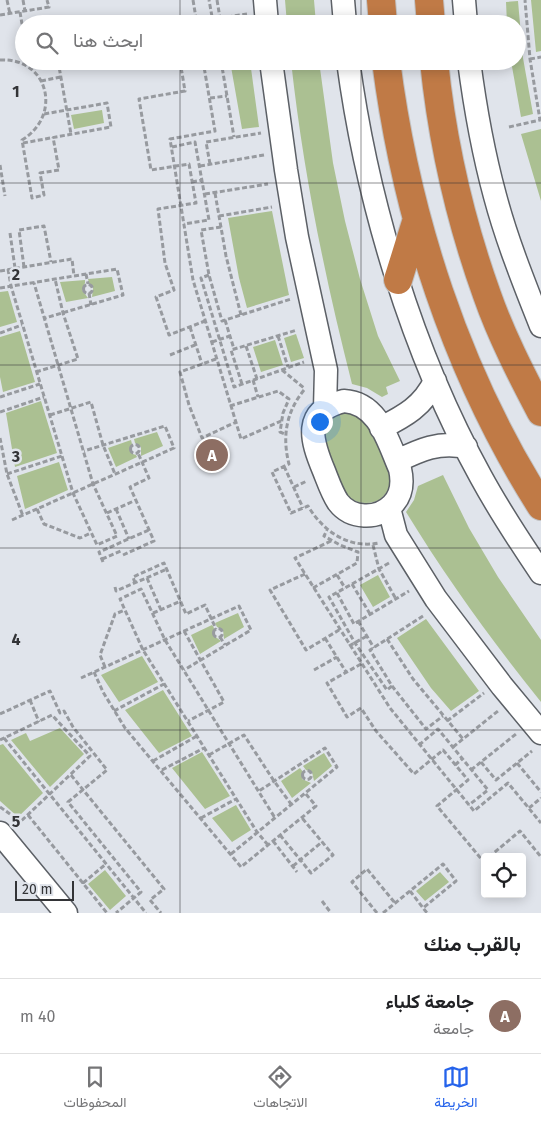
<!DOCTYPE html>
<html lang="ar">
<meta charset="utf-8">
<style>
body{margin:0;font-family:"Fira Sans",Vazirmatn,sans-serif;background:#f2f2f2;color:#202124;direction:rtl}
.controls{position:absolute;right:15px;bottom:15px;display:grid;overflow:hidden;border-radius:5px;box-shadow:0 2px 12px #0003}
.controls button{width:45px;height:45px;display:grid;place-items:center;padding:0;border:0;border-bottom:1px solid #e0e0e0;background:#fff;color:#202124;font:25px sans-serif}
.scale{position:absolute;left:15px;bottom:12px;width:59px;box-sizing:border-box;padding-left:5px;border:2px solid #333437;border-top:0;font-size:14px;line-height:18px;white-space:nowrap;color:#333437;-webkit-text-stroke:4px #e0e4eb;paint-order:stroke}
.you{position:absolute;left:319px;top:421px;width:18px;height:18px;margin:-12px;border:4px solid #fff;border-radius:50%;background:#1a73e8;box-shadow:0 0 0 8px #1a73e833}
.badge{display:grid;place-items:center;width:32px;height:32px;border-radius:50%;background:#2563eb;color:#fff;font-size:16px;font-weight:700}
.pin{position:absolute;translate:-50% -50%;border:2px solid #fff;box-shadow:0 1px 5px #0006}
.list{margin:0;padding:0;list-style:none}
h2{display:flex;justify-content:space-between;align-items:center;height:65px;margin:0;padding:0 20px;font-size:21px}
h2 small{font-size:16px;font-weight:400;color:#757577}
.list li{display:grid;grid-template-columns:32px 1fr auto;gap:15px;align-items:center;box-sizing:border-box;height:75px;padding:0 20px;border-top:1px solid #e0e0e0}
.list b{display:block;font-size:19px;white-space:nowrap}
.list p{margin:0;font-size:16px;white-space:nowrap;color:#757577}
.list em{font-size:16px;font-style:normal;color:#757577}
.icon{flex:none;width:28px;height:28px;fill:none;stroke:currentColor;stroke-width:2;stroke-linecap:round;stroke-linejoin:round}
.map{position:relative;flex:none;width:541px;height:913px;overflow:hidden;direction:ltr}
.search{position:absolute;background:#fff;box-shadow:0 2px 12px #0003;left:15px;right:15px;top:15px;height:55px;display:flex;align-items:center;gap:12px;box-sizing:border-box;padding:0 18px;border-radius:28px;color:#757577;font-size:19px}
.sheet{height:140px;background:#fff}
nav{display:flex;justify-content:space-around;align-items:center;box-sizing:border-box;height:70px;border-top:1px solid #e0e0e0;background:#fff;font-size:14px;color:#757577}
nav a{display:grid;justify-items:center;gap:2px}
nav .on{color:#2563eb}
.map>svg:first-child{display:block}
</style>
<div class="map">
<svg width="541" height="913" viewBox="0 0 541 913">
<rect width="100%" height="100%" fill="#e0e4eb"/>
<path fill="#abc092" d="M285 0H314L316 24H287Z
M531 0H541V51L536 52Z
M518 1 523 58 533 114 521 117 511 61H517V24H507L506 2Z
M230 61H250L259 127 242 129Z
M291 61H319L333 163 345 221 360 279 378 336 400 381 386 387 388 394 382 397 367 388 352 384C325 278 303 171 291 61Z
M102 110 104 123 74 129 71 115Z
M541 129V201L521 134Z
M272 211 289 295 247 308 239 278 228 218Z
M112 277 115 291 92 297 93 288 89 283 88 279Z
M85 280V283L82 290 88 298 66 302 60 282Z
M8 291 17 322 0 327V292Z
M20 331 35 382 3 392 0 377V337Z
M296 334 304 358 291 362 284 338Z
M275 340 283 365 261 372 253 347Z
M41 401 57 453 15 467 6 413Z
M345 412C350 413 356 414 360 416 370 421 392 470 391 481 390 488 385 496 379 500 371 504 361 504 353 500 344 494 340 480 336 470 325 448 311 421 345 412Z
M157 432 163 446 141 456V447L135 443 134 439Z
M131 440 132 444 130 451 133 454 136 455 137 457 116 467 108 448Z
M59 462 68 490 25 509 17 476Z
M443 475 469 528 498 577 541 640V702C492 641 447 579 406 512L414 500 418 486Z
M378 575 390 597 373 607 360 585Z
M238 613 244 627 224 639 223 630 217 627 215 623Z
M426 619 479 691 451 711 431 688 397 638Z
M212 625 214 628 213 635 221 641 200 654 191 635Z
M142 656 158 682 119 702 101 675Z
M163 690 192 736 159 753 125 710Z
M60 728 84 754 50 787 11 740 26 733 30 741Z
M3 744 43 793 18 817 0 801V745Z
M202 752 230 796 205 809 172 768Z
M324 753 332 766 314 781 312 772 306 770 303 766Z
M300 768 303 772 302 779 311 783 292 798 281 781Z
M236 805 251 830 232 842 212 818Z
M105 870 126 896 110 910 88 884Z
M440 872 449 882 425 901 416 891Z"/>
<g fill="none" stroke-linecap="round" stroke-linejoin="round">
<defs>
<path id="minor" d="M265 0 267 24
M343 0 345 24
M464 0 466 24
M271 61 286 170 297 237 326 370 325 409
M348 61C367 202 412 352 481 477 499 510 520 542 541 573
M469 61C475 107 483 152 495 196 507 241 524 283 541 326
M344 401C379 403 388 442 400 469 403 482 402 495 392 505 377 520 351 519 338 502 332 493 328 481 324 471 311 440 302 411 344 401Z
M381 428C405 416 423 406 435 381
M397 461C420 450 439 441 466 447
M389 508 396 535 436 599 502 686 541 733
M0 833 66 913"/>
<path id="highway" d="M381 0 383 24
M429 0 431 24
M386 61C406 217 456 372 541 506
M434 61C442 140 460 220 487 295 501 335 521 374 541 412
M398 280 417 219"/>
</defs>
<use href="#minor" stroke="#5c6066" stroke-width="25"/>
<use href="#highway" stroke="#c2c2c3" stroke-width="30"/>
<path stroke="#979a9f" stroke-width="3" stroke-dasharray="5 2.5" stroke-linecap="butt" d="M7 0 10 14
M23 0 25 11
M193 0 197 24
M217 0 221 24
M20 12 24 36
M0 15 49 7 47 0
M220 18 247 14
M204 24 213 22 209 0
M530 59 541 57
M0 60C48 57 63 115 22 140L32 198 44 195 40 173 59 170 53 137
M58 61 71 134
M180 61 185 91 139 99 151 170 189 164 196 203 158 209 165 263 174 290 156 297 169 335 205 321
M203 61 215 131 170 139 193 280 241 439 281 421
M221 61 234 137
M41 81 61 77
M210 98 227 96
M509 127 540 120 530 59 525 0
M23 143 111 127 107 103 44 114
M172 147 195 142 209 220 184 224
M210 164 206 142 261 133
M0 165 5 196
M200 166 264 155
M192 182 202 180
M215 193 226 256 241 315
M205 194 268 184
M219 216 272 207
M221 227 201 230 209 275 222 321 291 299
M10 233 15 268
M24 267 19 230 44 226 51 262
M8 269 11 286 73 493 97 545 117 536 93 484 34 283
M0 271 72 259 74 276
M86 274 88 284
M209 275 201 278 234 387 304 362
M83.5 289a4.5 4.5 0 1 1 9 0a4.5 4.5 0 1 1-9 0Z
M0 288 117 269 123 295 45 318
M89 293 91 305
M225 320 234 349
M190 327 202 364
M0 333 22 325
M278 336 288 367
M212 342 230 336
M246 346 257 379
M170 355 195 345
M216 359 180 372 189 405 202 438 236 422
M282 370 304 388
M36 372 78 359 63 313 55 279
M253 380 258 397
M242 384 231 350 297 330
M304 390C286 412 282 437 289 464L272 472 291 513 308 506C323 531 348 549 379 543
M0 397 40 384
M230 406 278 391 289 399 283 413 280 432 285 434
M0 412 44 397
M50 415 91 402 103 445 115 474
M0 438 7 474 23 516
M130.5 449a4.5 4.5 0 1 1 9 0a4.5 4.5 0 1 1-9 0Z
M284 466 303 508
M7 474 62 456
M294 487 307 481
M37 509 44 524 80 538 91 533
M116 509 129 539
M107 513 136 500
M12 520 174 448 165 426 84 451
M331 541 295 558 390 708 474 811 508 783 541 823
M373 545 379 569 396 599
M123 555 154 541 130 487 149 478 138 453
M102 559 121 551
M103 562 99 552 149 530
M389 563 329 597 355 643 387 690 392 686
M305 574 270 590 306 650 339 630
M337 575 345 588
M147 578 161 610
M135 583 133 577 164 563 186 614 205 605 216 629
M352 584 370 614
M115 587 116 591 167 569
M313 588 357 563 358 552 340 545 324 536 327 530
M337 593 354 624 409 591
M153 613 181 601
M423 616 370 650 392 686 426 729 443 716
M358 621 374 648
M213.5 633a4.5 4.5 0 1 1 9 0a4.5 4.5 0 1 1-9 0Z
M184 631 224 702 188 721
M220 637 225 645
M325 638 346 672
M387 639 413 679 463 739
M349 646 367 636
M361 664 327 683 347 717 361 708 376 731 414 774 443 750 468 780 437 806 483 861 485 860
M105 667 100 655 115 614 125 610
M314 670 337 657
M94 672 103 692 125 728 241 867 316 806 305 793
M81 678 239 606 251 630 184 670
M30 700 39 722
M114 711 164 684
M0 714 50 691 60 713 64 711 73 727 107 770 68 802 141 892 116 913
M447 721 484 693
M4 738 146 913
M0 740 52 715 90 756 19 823 18 821
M419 745 438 729 488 790 469 805
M453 747 498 711
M209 755 244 735 274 781 291 804
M153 761 197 736
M481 762 496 780 532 751
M517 763 541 792
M455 765 462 759
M162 770 204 748
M471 770 516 734
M302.5 775a4.5 4.5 0 1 1 9 0a4.5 4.5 0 1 1-9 0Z
M71 775 164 889 150 900 161 913
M0 807 10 814
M529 808 541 798
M28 815 107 913
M201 818 236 799
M280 835 311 873 333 855 302 818
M273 841 297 872
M268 845 257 832 143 650 120 599 141 589 165 640 275 818
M231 854 337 767 325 748 259 791
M489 857 520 831 541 857
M293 866 322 842
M83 883 106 864
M410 891 427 913
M322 901 331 913
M377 913 352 882 367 869 395 903
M383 913 443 864 456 881 423 908"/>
<use href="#minor" stroke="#fff" stroke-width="22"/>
<use href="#highway" stroke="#c07a46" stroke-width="28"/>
</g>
<path fill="none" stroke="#333437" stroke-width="1" stroke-opacity="0.55" d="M180 0V24M361 0V24M180 61V913M361 61V913M0 183H541M0 365H541M0 548H541M0 730H541"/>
<g font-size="16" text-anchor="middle" font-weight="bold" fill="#333437" stroke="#e0e4eb" stroke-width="5" stroke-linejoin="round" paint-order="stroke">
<text x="16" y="97">1</text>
<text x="16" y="280">2</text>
<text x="16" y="462">3</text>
<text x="16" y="645">4</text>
<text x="16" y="827">5</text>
</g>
</svg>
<div class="controls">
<button><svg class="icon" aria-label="locate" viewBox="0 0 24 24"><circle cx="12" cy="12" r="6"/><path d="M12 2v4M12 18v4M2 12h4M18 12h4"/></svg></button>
</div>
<div class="scale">20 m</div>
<div class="you"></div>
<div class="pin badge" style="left:212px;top:455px;background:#8d6e63">A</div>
<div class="search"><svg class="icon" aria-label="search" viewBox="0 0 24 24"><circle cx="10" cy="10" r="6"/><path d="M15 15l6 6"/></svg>ابحث هنا</div>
</div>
<section class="sheet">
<h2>بالقرب منك<small></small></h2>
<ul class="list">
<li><span class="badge" style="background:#8d6e63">A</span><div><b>جامعة كلباء</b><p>جامعة</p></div><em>40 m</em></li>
</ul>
</section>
<nav>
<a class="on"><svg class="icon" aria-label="map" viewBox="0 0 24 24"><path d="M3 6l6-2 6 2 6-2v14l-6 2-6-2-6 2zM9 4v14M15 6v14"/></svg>الخريطة</a>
<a><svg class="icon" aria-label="directions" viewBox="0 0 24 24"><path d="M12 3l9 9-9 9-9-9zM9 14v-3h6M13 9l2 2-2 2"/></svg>الاتجاهات</a>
<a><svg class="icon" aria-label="saved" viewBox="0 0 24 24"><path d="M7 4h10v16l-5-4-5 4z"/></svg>المحفوظات</a>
</nav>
